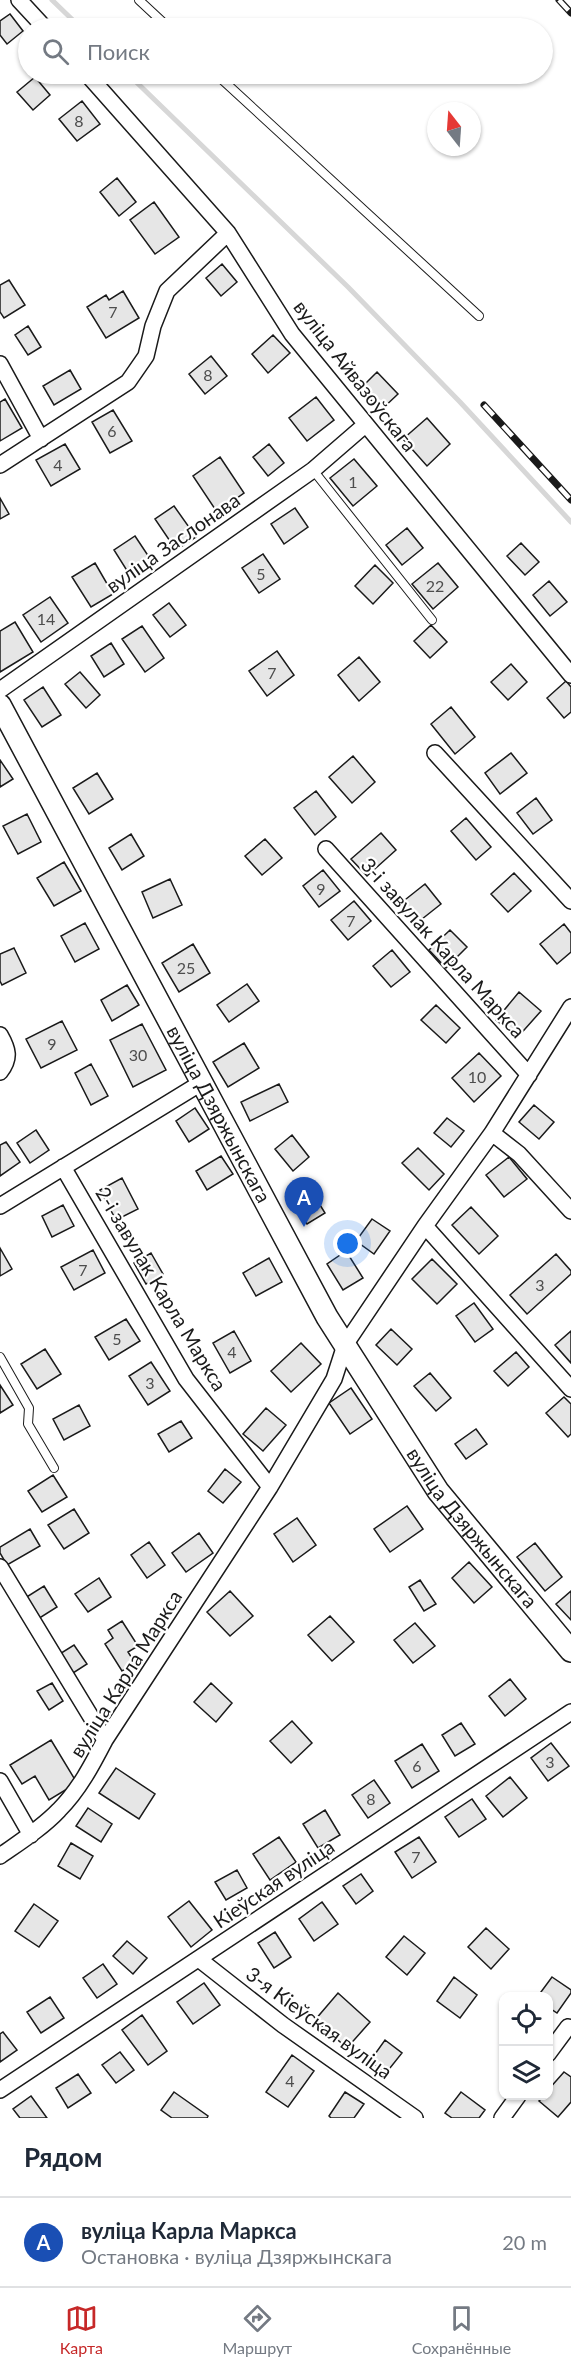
<!DOCTYPE html>
<html lang="ru">
<meta charset="utf-8">
<style>
body{margin:0;font-family:Lato,sans-serif;background:#f2f2f3;color:#1f2937}
.controls{position:absolute;right:18px;bottom:18px;display:grid;overflow:hidden;border-radius:12px;box-shadow:0 2px 4px #0004}
.controls button{width:54px;height:54px;display:grid;place-items:center;padding:0;border:0;border-bottom:2px solid #e0e1e3;background:#fff;color:#1f2937;font:30px sans-serif}
.compass{position:absolute;left:427px;top:102px;width:54px;height:54px;border-radius:50%;background:#fff;box-shadow:0 2px 4px #0004;rotate:343deg}
.you{position:absolute;left:348px;top:1244px;width:21px;height:21px;margin:-15px;border:4px solid #fff;border-radius:50%;background:#1a73e8;box-shadow:0 0 0 9px #1a73e833}
.badge{display:grid;place-items:center;width:39px;height:39px;border-radius:50%;background:#c62828;color:#fff;font-size:20px;font-weight:700}
.pin{position:absolute;translate:-50% -50px;filter:drop-shadow(0 2px 3px #0008)}
.pin::after{content:'';position:absolute;top:32px;width:21px;height:18px;background:inherit;clip-path:polygon(0 0,100% 0,50% 100%)}
.list{margin:0;padding:0;list-style:none}
h2{display:flex;justify-content:space-between;align-items:center;height:78px;margin:0;padding:0 24px;font-size:26px}
h2 small{font-size:20px;font-weight:400;color:#747a83}
.list li{display:grid;grid-template-columns:39px 1fr auto;gap:18px;align-items:center;box-sizing:border-box;height:90px;padding:0 24px;border-top:2px solid #e0e1e3}
.list b{display:block;font-size:22px;white-space:nowrap}
.list p{margin:0;font-size:20px;white-space:nowrap;color:#747a83}
.list em{font-size:20px;font-style:normal;color:#747a83}
.icon{flex:none;width:33px;height:33px;fill:none;stroke:currentColor;stroke-width:2;stroke-linecap:round;stroke-linejoin:round}
.map{position:relative;flex:none;width:571px;height:2118px;overflow:hidden}
.search{position:absolute;background:#fff;box-shadow:0 2px 4px #0004;left:18px;right:18px;top:18px;height:66px;display:flex;align-items:center;gap:15px;box-sizing:border-box;padding:0 21px;border-radius:33px;color:#747a83;font-size:22px}
.sheet{height:168px;background:#fff}
nav{display:flex;justify-content:space-around;align-items:center;box-sizing:border-box;height:84px;border-top:2px solid #e0e1e3;background:#fff;font-size:16px;color:#747a83}
nav a{display:grid;justify-items:center;gap:3px}
nav .on{color:#c62828}
.map>svg:first-child{display:block}
</style>
<div class="map">
<svg width="571" height="2118" viewBox="0 0 571 2118">
<rect width="100%" height="100%" fill="#fff"/>
<g fill="none" stroke-linecap="round" stroke-linejoin="round">
<path stroke="#d7d7d7" stroke-width="5" d="M52 0 81 28
M128 74 348 287 460 402 571 522"/>
</g>
<path fill="#e6e6e6" stroke="#1a1a1a" stroke-width="1.5" d="M10 14 23 31 7 44 0 35V21Z
M35 77 50 95 33 110 17 92Z
M82 101 100 124 77 141 59 119Z
M117 178 136 202 119 216 100 192Z
M154 202 179 237 155 254 130 220Z
M222 264 237 282 221 296 206 278Z
M9 280 25 305 4 318 0 312V285Z
M123 291 139 318 106 338 87 307 106 295 109 300Z
M28 326 41 347 28 355 15 335Z
M273 335 290 353 268 373 252 354Z
M211 356 227 376 205 394 189 374Z
M70 370 81 389 54 405 43 386Z
M377 372 398 394 381 410 360 389Z
M316 397 334 420 307 441 289 418Z
M5 399 22 428 0 441V402Z
M113 410 132 441 110 453 92 422Z
M427 418 450 444 427 466 403 439Z
M65 444 80 469 51 486 36 460Z
M269 444 284 463 268 476 253 457Z
M220 457 244 493 217 512 193 476Z
M354 459 377 486 353 506 330 478Z
M0 498 9 514 0 519Z
M174 506 196 537 176 550 155 519Z
M295 508 308 527 284 544 271 524Z
M407 528 423 548 402 565 386 545Z
M135 536 153 563 131 577 114 550Z
M521 543 539 562 525 575 507 556Z
M263 554 280 579 259 593 242 568Z
M95 563 113 594 91 607 72 577Z
M438 563 458 587 433 609 412 584Z
M375 565 393 583 373 604 355 586Z
M549 581 567 602 550 616 533 595Z
M50 597 68 623 41 642 23 615Z
M169 603 186 625 170 637 153 615Z
M15 622 33 652 0 672V631Z
M431 625 447 642 430 658 414 641Z
M142 626 164 658 145 672 122 639Z
M111 643 124 664 104 677 91 656Z
M277 651 294 675 267 696 249 671Z
M359 657 380 682 359 701 338 675Z
M511 664 527 682 508 700 491 682Z
M80 672 100 695 86 708 65 684Z
M566 681 571 687V712L564 718 547 698Z
M43 687 61 715 42 727 24 700Z
M451 707 475 737 455 754 431 724Z
M511 753 527 773 500 794 485 773Z
M353 756 375 782 352 803 329 777Z
M0 760 13 779 0 787Z
M97 773 113 799 89 814 73 788Z
M316 791 336 817 315 835 294 808Z
M536 798 552 820 533 834 517 813Z
M27 814 41 842 18 854 3 826Z
M466 818 491 847 476 860 451 831Z
M381 833 396 850 367 876 351 859Z
M131 834 144 856 122 870 109 848Z
M265 839 282 858 262 875 245 856Z
M64 862 81 891 54 906 37 878Z
M323 870 340 891 319 907 303 886Z
M514 873 531 891 508 912 491 894Z
M170 879 182 905 153 918 142 892Z
M425 884 441 904 417 923 401 903Z
M354 901 371 921 348 940 331 920Z
M85 923 99 949 75 962 61 936Z
M564 924 571 933V952L557 964 540 944Z
M450 930 467 947 446 968 429 950Z
M193 944 210 973 179 992 162 963Z
M14 948 26 973 2 985 0 981V954Z
M392 950 410 972 391 987 373 966Z
M247 984 259 1001 229 1022 217 1005Z
M127 985 139 1005 112 1021 101 1000Z
M519 992 541 1011 517 1038 496 1020Z
M436 1005 460 1028 446 1043 421 1020Z
M62 1021 77 1050 41 1068 26 1039Z
M142 1024 166 1070 133 1087 110 1040Z
M244 1043 259 1068 228 1087 213 1062Z
M479 1053 501 1076 474 1102 452 1078Z
M91 1064 108 1096 91 1105 75 1073Z
M279 1084 288 1102 250 1121 241 1102Z
M534 1105 554 1122 539 1139 519 1122Z
M195 1108 209 1129 189 1142 176 1121Z
M447 1118 464 1131 451 1147 434 1133Z
M36 1130 49 1150 30 1163 17 1143Z
M292 1135 309 1157 293 1171 275 1149Z
M6 1142 20 1162 0 1176V1145Z
M418 1148 444 1174 429 1190 402 1163Z
M221 1156 233 1174 207 1190 196 1171Z
M509 1157 527 1179 504 1197 486 1175Z
M122 1178 138 1209 116 1220 100 1190Z
M309 1187 325 1213 307 1224 291 1198Z
M63 1205 74 1226 52 1237 42 1216Z
M471 1207 498 1236 479 1254 452 1225Z
M372 1219 390 1231 374 1254 356 1241Z
M0 1248 12 1269 0 1276Z
M93 1250 105 1273 74 1290 61 1267Z
M346 1251 363 1278 343 1290 327 1264Z
M151 1253 163 1274 146 1284 134 1263Z
M556 1254 571 1271V1274L527 1314 510 1295Z
M269 1258 282 1282 256 1296 243 1273Z
M432 1259 457 1284 437 1304 412 1279Z
M474 1303 493 1329 475 1342 456 1316Z
M126 1319 140 1341 109 1360 95 1337Z
M391 1329 412 1349 397 1365 376 1345Z
M234 1331 251 1361 230 1373 213 1343Z
M571 1331V1363L555 1345Z
M301 1343 321 1364 291 1392 271 1371Z
M45 1349 61 1374 37 1389 21 1364Z
M516 1352 529 1367 508 1386 494 1371Z
M151 1362 170 1391 148 1405 129 1376Z
M430 1373 451 1398 436 1411 414 1386Z
M0 1385 13 1405 0 1413Z
M351 1388 372 1419 350 1434 329 1403Z
M564 1397 571 1404V1434L568 1437 546 1413Z
M79 1405 90 1426 64 1440 53 1419Z
M266 1408 286 1425 263 1451 243 1434Z
M181 1421 192 1438 169 1452 158 1434Z
M476 1429 487 1444 466 1459 455 1444Z
M225 1469 241 1482 223 1503 208 1491Z
M53 1475 67 1497 42 1512 28 1491Z
M407 1506 423 1529 390 1552 374 1529Z
M74 1509 89 1533 64 1549 48 1525Z
M297 1518 316 1545 293 1562 274 1534Z
M30 1529 40 1546 7 1565 0 1553V1547Z
M199 1533 213 1553 186 1572 172 1553Z
M149 1542 165 1565 147 1578 131 1555Z
M535 1543 562 1577 545 1591 517 1557Z
M469 1562 492 1587 474 1603 452 1578Z
M99 1578 111 1597 88 1612 75 1594Z
M420 1580 436 1604 424 1611 409 1587Z
M44 1586 57 1607 38 1619 25 1598Z
M230 1591 253 1616 230 1636 207 1612Z
M571 1591V1620L556 1604Z
M330 1616 354 1642 332 1661 308 1635Z
M122 1621 138 1646 128 1652 135 1663 122 1671 105 1644 113 1638 108 1630Z
M415 1623 435 1646 413 1663 394 1640Z
M74 1645 87 1664 70 1675 58 1655Z
M510 1679 526 1699 505 1716 489 1696Z
M52 1683 63 1701 49 1710 37 1691Z
M211 1683 232 1703 216 1722 194 1702Z
M292 1721 312 1743 291 1763 270 1741Z
M461 1723 475 1744 455 1756 442 1735Z
M51 1740 77 1783 49 1800 35 1776 22 1784 10 1765Z
M551 1743 569 1766 548 1781 531 1758Z
M422 1744 439 1771 412 1788 395 1761Z
M116 1768 155 1794 139 1819 99 1793Z
M510 1777 527 1798 503 1817 486 1796Z
M374 1780 390 1803 368 1818 352 1795Z
M472 1799 486 1819 459 1837 445 1817Z
M88 1808 112 1824 101 1842 76 1826Z
M325 1810 340 1835 318 1848 303 1824Z
M279 1837 296 1862 270 1880 253 1854Z
M419 1837 436 1862 412 1878 395 1852Z
M71 1843 93 1856 80 1879 58 1866Z
M237 1870 247 1888 226 1900 215 1882Z
M361 1874 373 1891 356 1904 343 1886Z
M189 1901 212 1930 191 1947 168 1917Z
M322 1902 338 1924 314 1941 299 1919Z
M34 1904 58 1921 39 1947 15 1931Z
M486 1928 509 1949 491 1969 468 1947Z
M275 1932 291 1957 274 1968 258 1943Z
M404 1936 425 1953 407 1975 386 1957Z
M127 1941 147 1958 133 1974 113 1956Z
M103 1964 117 1984 97 1998 83 1978Z
M454 1977 477 1995 460 2018 437 2001Z
M552 1977 571 1990V1993L557 2013 548 2007V1996H538Z
M204 1983 220 2005 193 2024 177 2002Z
M338 1993 370 2022 347 2048 315 2020Z
M50 1997 64 2018 41 2033 27 2012Z
M142 2015 167 2051 148 2065 122 2030Z
M3 2032 17 2050 0 2062V2034Z
M385 2040 402 2053 386 2073 370 2061Z
M120 2052 134 2070 116 2083 102 2065Z
M292 2055 314 2071 288 2107 266 2092Z
M564 2072 571 2077V2102L558 2117 539 2101 544 2096H548V2090Z
M78 2074 91 2093 68 2108 56 2088Z
M174 2092 208 2116 207 2118H172L161 2110Z
M345 2092 364 2104 354 2118H331L329 2116Z
M461 2092 485 2110 479 2118H452L445 2113Z
M31 2096 47 2118H20L13 2109Z"/>
<g fill="none" stroke-linecap="round" stroke-linejoin="round">
<defs>
<path id="lane" d="M139 0 169 28
M216 74 479 316
M313 470 432 620
M0 1357 29 1408 28 1424 54 1468"/>
<path id="street" d="M19 0 45 28
M87 74 228 233 292 334 571 675
M0 364 41 439
M0 465 128 382 146 356 153 326 167 291 228 233
M0 690 313 470 365 425
M435 753 571 901
M326 849 529 1075
M0 1035C8 1049 11 1058 0 1072
M492 1133 519 1154 571 1211
M63 1167 186 1379 270 1487
M0 1206 201 1083
M425 1226 571 1389
M0 1567 105 1740
M0 1781 31 1835
M0 1856C20 1842 42 1828 59 1810 79 1790 92 1765 105 1740L270 1487 334 1379 345 1345 425 1226 492 1133 571 1007
M200 1960 283 2025 415 2118
M548 2054 568 2027
M0 2090 571 1712
M502 2118 518 2096"/>
<g id="secondary">
<path id="s1" d="M0 705 327 1317 438 1491 571 1651"/>
</g>
</defs>
<use href="#lane" stroke="#1a1a1a" stroke-width="10"/>
<use href="#street" stroke="#1a1a1a" stroke-width="18"/>
<use href="#secondary" stroke="#1a1a1a" stroke-width="24"/>
<use href="#lane" stroke="#fff" stroke-width="8"/>
<use href="#street" stroke="#fff" stroke-width="15"/>
<use href="#secondary" stroke="#fff" stroke-width="21"/>
<defs>
<path id="rail" d="M559 0 571 13
M484 405 571 500"/>
</defs>
<use href="#rail" stroke="#1a1a1a" stroke-width="7"/>
<use href="#rail" stroke="#fff" stroke-width="4.5" stroke-dasharray="14" stroke-linecap="butt"/>
</g>
<g text-anchor="middle" stroke-width="4.5" stroke-linejoin="round" paint-order="stroke">
<g font-size="16" fill="#4d4d4d">
<text x="79" y="127">8</text>
<text x="113" y="318">7</text>
<text x="208" y="381">8</text>
<text x="112" y="437">6</text>
<text x="58" y="471">4</text>
<text x="353" y="488">1</text>
<text x="261" y="580">5</text>
<text x="435" y="592">22</text>
<text x="46" y="625">14</text>
<text x="272" y="679">7</text>
<text x="321" y="895">9</text>
<text x="351" y="927">7</text>
<text x="186" y="974">25</text>
<text x="52" y="1050">9</text>
<text x="138" y="1061">30</text>
<text x="477" y="1083">10</text>
<text x="83" y="1276">7</text>
<text x="540" y="1291">3</text>
<text x="117" y="1345">5</text>
<text x="232" y="1358">4</text>
<text x="150" y="1389">3</text>
<text x="550" y="1768">3</text>
<text x="417" y="1772">6</text>
<text x="371" y="1805">8</text>
<text x="416" y="1863">7</text>
<text x="290" y="2087">4</text>
</g>
<g font-size="20" fill="#1a1a1a" stroke="#fff">
<text transform="translate(355 376) rotate(52)" y="7">вуліца Айвазоўскага</text>
<text transform="translate(173 543) rotate(-35)" y="7">вуліца Заслонава</text>
<text transform="translate(443 948) rotate(48)" y="7">3-і завулак Карла Маркса</text>
<text dy="7" stroke="none"><textPath href="#s1" startOffset="464">вуліца Дзяржынскага</textPath></text>
<text transform="translate(161 1289) rotate(59)" y="7">2-і завулак Карла Маркса</text>
<text dy="7" stroke="none"><textPath href="#s1" startOffset="950">вуліца Дзяржынскага</textPath></text>
<text transform="translate(126 1674) rotate(-58)" y="7">вуліца Карла Маркса</text>
<text transform="translate(274 1884) rotate(-34)" y="7">Кіеўская вуліца</text>
<text transform="translate(319 2023) rotate(36)" y="7">3-я Кіеўская вуліца</text>
</g>
</g>
</svg>
<div class="controls">
<button><svg class="icon" aria-label="locate" viewBox="0 0 24 24"><circle cx="12" cy="12" r="6"/><path d="M12 2v4M12 18v4M2 12h4M18 12h4"/></svg></button>
<button><svg class="icon" aria-label="layers" viewBox="0 0 24 24"><path d="M12 4l9 5-9 5-9-5zM3 14l9 5 9-5"/></svg></button>
</div>
<svg class="compass" viewBox="-18 -18 36 36"><path d="M0-13l5 13h-10z" fill="#e53935"/><path d="M0 13l5-13h-10z" fill="#747a83"/></svg>
<div class="you"></div>
<div class="pin badge" style="left:304px;top:1227px;background:#1a4fb4">A</div>
<div class="search"><svg class="icon" aria-label="search" viewBox="0 0 24 24"><circle cx="10" cy="10" r="6"/><path d="M15 15l6 6"/></svg>Поиск</div>
</div>
<section class="sheet">
<h2>Рядом<small></small></h2>
<ul class="list">
<li><span class="badge" style="background:#1a4fb4">A</span><div><b>вуліца Карла Маркса</b><p>Остановка · вуліца Дзяржынскага</p></div><em>20 m</em></li>
</ul>
</section>
<nav>
<a class="on"><svg class="icon" aria-label="map" viewBox="0 0 24 24"><path d="M3 6l6-2 6 2 6-2v14l-6 2-6-2-6 2zM9 4v14M15 6v14"/></svg>Карта</a>
<a><svg class="icon" aria-label="directions" viewBox="0 0 24 24"><path d="M12 3l9 9-9 9-9-9zM9 14v-3h6M13 9l2 2-2 2"/></svg>Маршрут</a>
<a><svg class="icon" aria-label="saved" viewBox="0 0 24 24"><path d="M7 4h10v16l-5-4-5 4z"/></svg>Сохранённые</a>
</nav>
